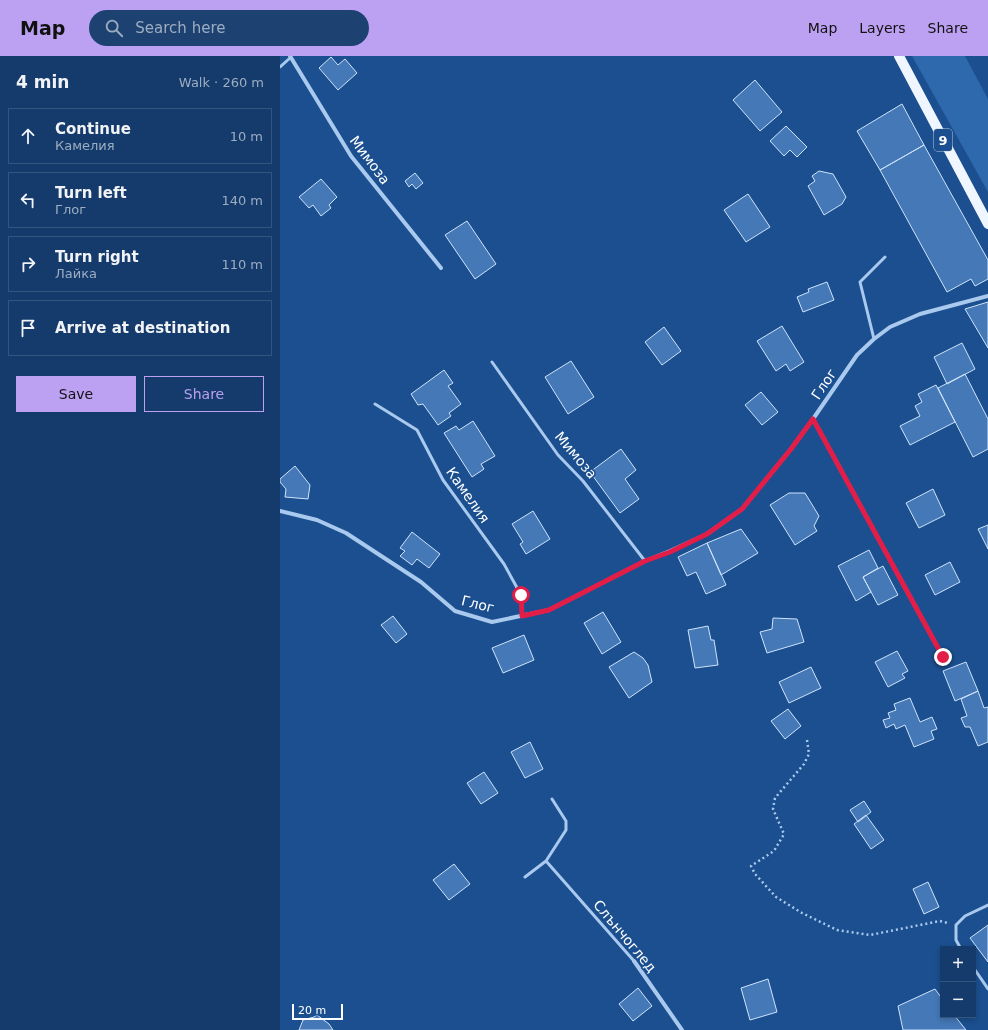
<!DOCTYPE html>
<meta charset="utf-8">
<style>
body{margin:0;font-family:"DejaVu Sans",sans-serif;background:#1d4271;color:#f1f3f6}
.controls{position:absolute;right:12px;bottom:12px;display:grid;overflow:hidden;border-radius:0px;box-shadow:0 2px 6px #0003}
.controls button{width:36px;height:36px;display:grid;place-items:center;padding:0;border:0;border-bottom:1px solid #33557e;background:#143b6b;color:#f1f3f6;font:20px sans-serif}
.scale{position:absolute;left:12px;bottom:10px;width:51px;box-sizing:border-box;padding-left:4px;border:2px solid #fff;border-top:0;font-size:11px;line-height:14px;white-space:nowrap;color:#fff;-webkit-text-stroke:3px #1b4f8f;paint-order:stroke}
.stop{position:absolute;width:12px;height:12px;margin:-9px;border:3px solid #e11d48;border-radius:50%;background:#fff}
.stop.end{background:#e11d48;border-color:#fff;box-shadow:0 1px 4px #0008}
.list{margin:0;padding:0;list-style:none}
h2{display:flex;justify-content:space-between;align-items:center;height:52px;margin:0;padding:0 16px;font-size:17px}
h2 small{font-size:13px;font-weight:400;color:#9dadc1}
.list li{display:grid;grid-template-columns:26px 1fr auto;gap:12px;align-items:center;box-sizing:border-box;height:56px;margin:0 8px 8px;padding:0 8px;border:1px solid #33557e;border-radius:0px}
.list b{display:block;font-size:15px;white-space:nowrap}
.list p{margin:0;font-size:13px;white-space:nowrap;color:#9dadc1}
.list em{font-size:13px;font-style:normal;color:#9dadc1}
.actions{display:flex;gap:8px;padding:12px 16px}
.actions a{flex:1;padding:9px 0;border:1px solid #bca0f2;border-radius:0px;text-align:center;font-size:14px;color:#bca0f2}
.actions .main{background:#bca0f2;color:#111}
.icon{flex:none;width:22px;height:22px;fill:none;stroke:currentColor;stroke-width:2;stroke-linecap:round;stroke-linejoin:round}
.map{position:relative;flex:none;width:708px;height:974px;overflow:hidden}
header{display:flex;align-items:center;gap:24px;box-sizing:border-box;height:56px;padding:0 20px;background:#bca0f2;color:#111}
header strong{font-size:19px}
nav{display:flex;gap:22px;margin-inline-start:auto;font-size:14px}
.search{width:280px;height:36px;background:#1d4271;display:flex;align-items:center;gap:10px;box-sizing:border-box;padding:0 14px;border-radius:22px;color:#9dadc1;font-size:15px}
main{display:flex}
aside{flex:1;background:#143b6b}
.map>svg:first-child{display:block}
</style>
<header>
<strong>Map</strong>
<div class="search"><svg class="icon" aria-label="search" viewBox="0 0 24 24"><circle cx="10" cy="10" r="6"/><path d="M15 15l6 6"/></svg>Search here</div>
<nav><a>Map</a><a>Layers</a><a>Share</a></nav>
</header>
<main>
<aside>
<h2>4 min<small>Walk · 260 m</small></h2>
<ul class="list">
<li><svg class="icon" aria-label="ahead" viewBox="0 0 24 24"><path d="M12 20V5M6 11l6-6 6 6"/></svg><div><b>Continue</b><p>Камелия</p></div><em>10 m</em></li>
<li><svg class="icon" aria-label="left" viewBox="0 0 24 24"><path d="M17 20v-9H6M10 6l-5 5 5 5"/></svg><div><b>Turn left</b><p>Глог</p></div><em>140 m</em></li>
<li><svg class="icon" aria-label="right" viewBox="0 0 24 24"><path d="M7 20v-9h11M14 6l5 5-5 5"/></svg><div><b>Turn right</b><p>Лайка</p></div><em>110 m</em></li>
<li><svg class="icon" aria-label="arrive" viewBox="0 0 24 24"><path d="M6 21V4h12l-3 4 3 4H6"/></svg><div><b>Arrive at destination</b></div></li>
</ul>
<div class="actions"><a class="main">Save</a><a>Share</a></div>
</aside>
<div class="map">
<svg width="708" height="974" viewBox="0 0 708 974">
<rect width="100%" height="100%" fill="#1b4f8f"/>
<path fill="#2e69ad" d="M632 0H685L708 43V136Z"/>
<path fill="#4478b7" stroke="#cfe3fa" d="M51 1 58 9 65 3 77 17 58 34 39 12Z
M475 24 502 56 480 75 453 44Z
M622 48 644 89 600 114 577 75Z
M506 70 527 91 517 101 510 94 504 100 490 85Z
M644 89 708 204V223L695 230 691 223 667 236 600 114Z
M539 115 553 118 566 141 562 148 544 159 528 130 535 125 532 120Z
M135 117 143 127 136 133 132 128 129 131 125 125Z
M41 123 57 141 49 149 51 152 41 160 33 149 29 152 19 141Z
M468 138 490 171 466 186 444 154Z
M187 165 216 208 195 223 165 179Z
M547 226 554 244 523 256 517 241 529 236 528 233Z
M708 246V292L685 253Z
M502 270 524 306 510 315 506 308 496 315 477 285Z
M384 271 401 295 382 309 365 286Z
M682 287 695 313 667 328 654 301Z
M291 305 314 341 288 358 265 321Z
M164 314 173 327 168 330 181 348 169 357 171 360 158 369 143 348 138 349 131 338Z
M685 318 708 363V393L693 401 658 332Z
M656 329 675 366 630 389 620 370 640 360 635 350 642 346 638 338Z
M481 336 498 356 482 369 465 349Z
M193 365 215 400 201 408 204 413 192 421 164 377 176 370 179 374Z
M341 393 356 414 345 423 359 443 340 457 310 416Z
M15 410 30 429 28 443 5 441 6 433 0 426V423Z
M653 433 665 459 639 472 626 447Z
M509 437H525L539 460 534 470 537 475 515 489 490 449Z
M253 455 270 483 246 498 240 488 243 486 232 468Z
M708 469V493L698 473Z
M461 473 478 497 441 519 427 487Z
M132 476 160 498 149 512 137 503 132 509 120 500 125 495 120 492Z
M427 487 446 529 426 538 416 516 407 520 398 501Z
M589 494 598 512 583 521 591 536 576 545 558 510Z
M670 506 680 526 655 539 645 519Z
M603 510 618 539 598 549 583 521Z
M323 556 341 586 322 598 304 567Z
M113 560 127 578 116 587 101 569Z
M493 562 517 563 524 586 487 597 480 576 492 573Z
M428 570 431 584H434L438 609 415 612 408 574Z
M244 579 254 604 223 617 212 592Z
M617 595 628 615 622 618 625 622 608 631 595 606Z
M354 596 363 602 368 609 372 626 349 642 329 611Z
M686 606 698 635 675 645 663 615Z
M531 611 541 632 509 647 499 626Z
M698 635 704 652 708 651V686L698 690 690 671H685L681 662 687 660 681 643Z
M630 642 640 666 652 661 657 673 651 675 654 683 634 691 625 669 616 673 614 668 606 672 603 664 610 662 608 657 616 654 614 648Z
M508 653 521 670 505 683 491 665Z
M250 686 263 713 245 722 231 696Z
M204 716 218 737 201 748 187 727Z
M584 745 591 756 578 766 570 754Z
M586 759 604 784 591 793 574 768Z
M174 808 190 828 169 844 153 824Z
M648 826 659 851 644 858 633 833Z
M708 869V906L690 882Z
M488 923 497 956 470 964 461 932Z
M358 932 372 950 353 965 339 948Z
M655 933 663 944V959H674L686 974H623L618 950Z
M37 959 49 968 53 974H19L23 964 34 961Z"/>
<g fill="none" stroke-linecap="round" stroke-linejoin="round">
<path stroke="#a9c9ee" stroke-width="2.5" stroke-dasharray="2 3" stroke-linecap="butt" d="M527 684 529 698 524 708 495 742 493 753 504 778 494 795 471 810 475 818 496 841 522 857 557 874 590 879 660 865 668 867"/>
<path stroke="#a9c9ee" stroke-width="3" d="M0 11 10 2
M594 283 580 226 605 201
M212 306 278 399 303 425 365 505
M95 348 137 374 163 424 224 508 241 539 242 560
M266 805 354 905
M245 821 266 805 286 774V765L272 743
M681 893 676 884V869L685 860 708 849
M693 911 708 933"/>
<path stroke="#a9c9ee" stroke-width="4" d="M10 0 71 100 161 212
M533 363 663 601
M0 455 37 464 66 477 141 526 175 555 212 566 269 554 365 505 390 495 427 478 462 453 511 393 533 363 577 299 594 283 610 271 640 258 708 240
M354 905 402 974"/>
<path stroke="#f0f6ff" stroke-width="10" d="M619 0 708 168"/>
</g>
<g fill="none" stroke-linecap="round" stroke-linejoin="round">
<path stroke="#e11d48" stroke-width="5" d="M241 539 242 560 269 554 365 505 390 496 427 478 462 453 511 393 533 363 663 601"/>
</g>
<g text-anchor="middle" stroke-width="3" stroke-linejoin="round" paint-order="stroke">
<rect fill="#1b4f8f" stroke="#bbcadd" stroke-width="1" x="654" y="73" width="18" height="22" rx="3"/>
<g font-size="13" font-weight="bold" fill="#fff">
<text x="663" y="89">9</text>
</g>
<g font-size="14" fill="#fff" stroke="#1b4f8f">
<text transform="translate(90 104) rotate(53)" y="5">Мимоза</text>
<text transform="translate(544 328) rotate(-56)" y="5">Глог</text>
<text transform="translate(296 399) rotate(50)" y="5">Мимоза</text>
<text transform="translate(188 439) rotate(55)" y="5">Камелия</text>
<text transform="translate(198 548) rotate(14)" y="5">Глог</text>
<text transform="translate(345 880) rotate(50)" y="5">Слънчоглед</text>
</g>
</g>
</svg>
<div class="controls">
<button>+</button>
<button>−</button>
</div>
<div class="scale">20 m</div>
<div class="stop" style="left:241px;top:539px"></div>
<div class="stop end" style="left:663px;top:601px"></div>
</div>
</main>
